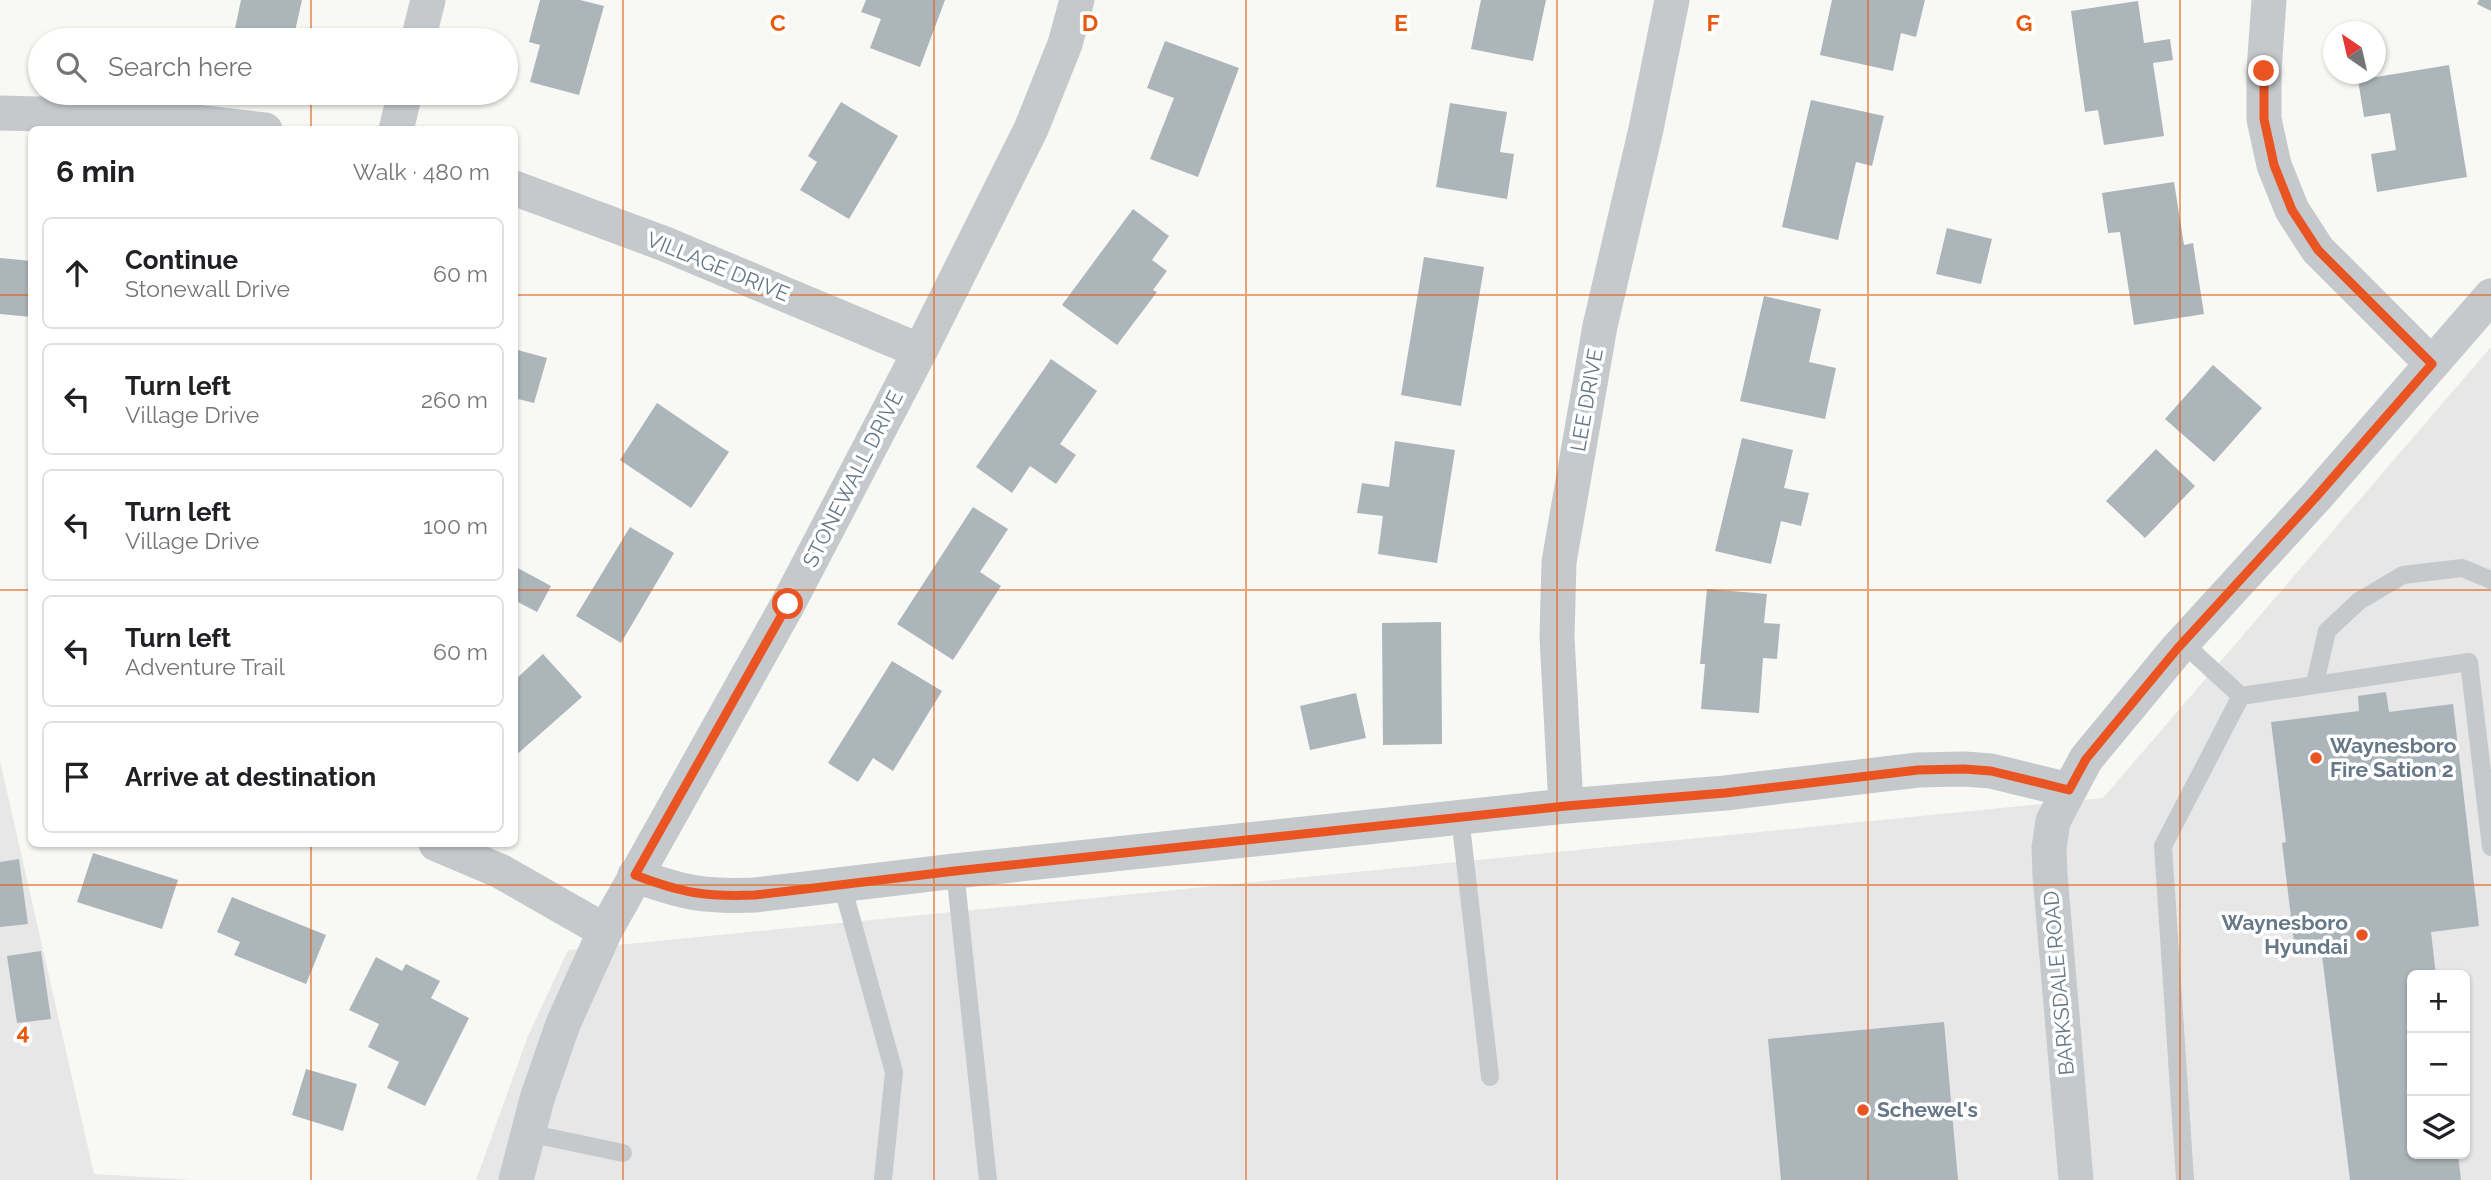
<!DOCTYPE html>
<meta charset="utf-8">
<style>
body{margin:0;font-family:Raleway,sans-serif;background:#f6f6f6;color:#202124}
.controls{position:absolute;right:21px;bottom:21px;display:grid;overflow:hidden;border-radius:10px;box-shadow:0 2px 5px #0004}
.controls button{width:63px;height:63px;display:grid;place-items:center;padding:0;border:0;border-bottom:2px solid #e0e0e0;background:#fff;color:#202124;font:35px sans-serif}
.compass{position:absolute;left:2323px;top:21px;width:63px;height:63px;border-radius:50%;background:#fff;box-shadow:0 2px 5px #0004;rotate:326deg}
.stop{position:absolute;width:21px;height:21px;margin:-16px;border:5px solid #ea5423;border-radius:50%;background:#fff}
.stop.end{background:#ea5423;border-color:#fff;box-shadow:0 2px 7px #0008}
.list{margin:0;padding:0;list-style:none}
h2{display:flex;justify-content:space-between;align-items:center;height:91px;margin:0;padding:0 28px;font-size:30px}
h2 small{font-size:23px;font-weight:400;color:#757577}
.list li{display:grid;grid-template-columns:46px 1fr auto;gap:21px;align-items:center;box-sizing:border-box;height:112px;margin:0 14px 14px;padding:0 14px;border:2px solid #e0e0e0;border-radius:10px}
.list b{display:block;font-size:26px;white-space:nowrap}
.list p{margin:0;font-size:23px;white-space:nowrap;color:#757577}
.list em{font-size:23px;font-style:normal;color:#757577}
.icon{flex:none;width:38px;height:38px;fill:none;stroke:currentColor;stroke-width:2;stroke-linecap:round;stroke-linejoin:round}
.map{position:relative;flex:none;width:2491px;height:1180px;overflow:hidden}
.search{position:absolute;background:#fff;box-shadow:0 2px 5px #0004;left:28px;top:28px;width:490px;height:77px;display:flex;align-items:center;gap:18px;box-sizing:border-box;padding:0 24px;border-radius:38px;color:#757577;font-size:26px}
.panel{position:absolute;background:#fff;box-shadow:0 2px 5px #0004;left:28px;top:126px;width:490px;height:721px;border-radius:10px}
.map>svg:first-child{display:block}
</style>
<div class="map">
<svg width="2491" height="1180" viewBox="0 0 2491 1180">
<rect width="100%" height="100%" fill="#f8f8f5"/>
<path fill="#e6e7e6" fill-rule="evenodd" d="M2491 347V1180H476L528 1036 568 950 2103 798ZM2412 975H2465V1154H2412Z
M0 761 94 1174 193 1180H0Z"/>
<path fill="#acb5ba" d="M241 0H302L293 40H244L233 38Z
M540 0H580L604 6 579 95 530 82 540 45 529 42Z
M866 0H945L920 67 870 48 881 19 861 12Z
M1481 0H1546L1533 61 1471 49Z
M1832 0H1925L1916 37 1901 33 1893 71 1820 55Z
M2479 0H2491V11L2477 4Z
M2138 1 2144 43 2170 39 2173 60 2153 63 2164 136 2104 145 2098 110 2085 112 2071 11Z
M1165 41 1239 68 1198 177 1150 159 1174 98 1147 88Z
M2449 65 2467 177 2377 192 2371 154 2396 150 2390 113 2364 117 2358 80Z
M1811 100 1884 116 1872 166 1856 162 1838 240 1782 227Z
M841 102 898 136 849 219 800 190 817 162 808 156Z
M1450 103 1507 112 1500 152 1514 154 1507 199 1436 187Z
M2174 182 2184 245 2193 243 2204 314 2134 325 2120 232 2108 233 2102 193Z
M1133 209 1169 236 1152 260 1167 271 1153 290 1157 292 1117 345 1062 305Z
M1947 228 1992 239 1981 284 1936 274Z
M1424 257 1484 267 1461 406 1401 395Z
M0 258 32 261V317L0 314Z
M1764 296 1821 309 1809 362 1836 368 1825 419 1740 401Z
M514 349 547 358 534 403 514 398Z
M1051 359 1097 391 1060 444 1076 455 1056 484 1030 466 1012 493 976 467Z
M2213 365 2262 408 2214 462 2165 419Z
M657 403 729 452 691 508 620 460Z
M1742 438 1793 450 1784 488 1809 493 1801 526 1781 521 1771 564 1715 551Z
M1395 441 1455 450 1437 563 1378 554 1383 516 1357 513 1362 483 1389 487Z
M2156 449 2195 486 2145 538 2106 501Z
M973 507 1008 529 980 572 1001 586 953 660 897 624Z
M630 527 674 553 621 643 576 616Z
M514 566 551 586 537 612 514 600Z
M1707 589 1767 594 1764 623 1780 624 1777 659 1763 658 1759 713 1701 709 1705 664H1700Z
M1441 622 1442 744 1383 745 1382 623Z
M543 654 582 697 514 757V675L517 678Z
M892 661 942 691 893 771 873 758 858 782 828 763Z
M2386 692 2389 712 2453 704 2479 926 2431 932 2436 975H2412V1154H2458L2461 1180H2350L2320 939 2294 942 2282 843 2286 842 2271 722 2359 711 2358 696Z
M1356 693 1366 738 1310 750 1300 706Z
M93 853 178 880 162 929 77 902Z
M19 859 28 924 0 927V862Z
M232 897 326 935 306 984 234 955 240 942 217 932Z
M41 951 51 1019 17 1023 7 956Z
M376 957 402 971 406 964 440 981 431 998 469 1018 425 1106 387 1088 399 1062 368 1047 379 1024 349 1010Z
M1944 1022 1958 1180H1781L1768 1039Z
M306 1069 357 1084 343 1131 292 1115Z"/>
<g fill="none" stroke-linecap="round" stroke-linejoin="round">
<path stroke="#c5c9cc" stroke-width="18" d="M2183 643 2241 696
M2315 683 2327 631 2359 601 2403 575 2462 568 2491 580
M1460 817 1490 1077
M955 871 988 1180
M842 885 894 1072 883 1180
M528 1133 623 1153
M2185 1180 2163 846 2241 696 2469 662 2491 847"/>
<path stroke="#c5c9cc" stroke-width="35" d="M2269 0 2264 71V119L2274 165 2292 210 2318 250 2432 364
M418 40 428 0
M0 113 151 117 265 130
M396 130 405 93
M514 188 665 244 920 351
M1566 806 1557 637 1559 562 1600 326 1646 129 1672 0
M436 844 500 871 605 931
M635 875C682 893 705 897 755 895L955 871 1566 806 1725 793 1918 770 1964 769 1991 771 2069 790
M516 1180 537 1099 563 1024 605 931 788 604 920 351 1031 129 1065 44 1077 0
M2076 1180 2050 875 2049 848 2053 821 2086 759 2177 649 2316 497 2491 296"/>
</g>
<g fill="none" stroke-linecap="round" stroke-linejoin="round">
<path stroke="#ea5423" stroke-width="9" d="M788 604 635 875C682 893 705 897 755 895L955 871 1566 806 1725 793 1918 770 1964 769 1991 771 2069 790 2086 759 2177 649 2316 497 2432 364 2318 250 2292 210 2274 165 2264 119V71"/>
</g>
<path fill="none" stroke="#e8590c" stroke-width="2" stroke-opacity="0.55" d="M311 0V40M623 0V1180M934 0V1180M1246 0V1180M1557 0V1180M1868 0V1180M2180 0V1180M311 93V130M0 295H32M514 295H2491M0 590H32M514 590H2491M311 844V1180M0 885H2491"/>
<g fill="#ea5423" stroke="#fff" stroke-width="2.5">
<circle cx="2316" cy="758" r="7"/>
<circle cx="2362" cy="935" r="7"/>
<circle cx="1863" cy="1110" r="7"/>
</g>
<g text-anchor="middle" stroke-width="7" stroke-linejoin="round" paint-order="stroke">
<g font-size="21" fill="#667887" stroke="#fff">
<text transform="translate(718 267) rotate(22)" y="7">VILLAGE DRIVE</text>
<text transform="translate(1587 400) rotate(-80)" y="7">LEE DRIVE</text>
<text transform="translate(853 479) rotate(-63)" y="7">STONEWALL DRIVE</text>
<text transform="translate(2059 983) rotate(-95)" y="7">BARKSDALE ROAD</text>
</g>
<g font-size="21" font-weight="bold" fill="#667887" stroke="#fff" text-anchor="start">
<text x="2330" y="753">Waynesboro<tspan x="2330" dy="24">Fire Sation 2</tspan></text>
<text x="2348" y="930" text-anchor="end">Waynesboro<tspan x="2348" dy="24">Hyundai</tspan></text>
<text x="1877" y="1117">Schewel's</text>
</g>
</g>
<g font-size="23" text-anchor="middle" font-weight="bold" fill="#e8590c" stroke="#fff" stroke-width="7" stroke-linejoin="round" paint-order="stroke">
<text x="778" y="31">C</text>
<text x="1090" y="31">D</text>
<text x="1401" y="31">E</text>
<text x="1713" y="31">F</text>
<text x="2024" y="31">G</text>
<text x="23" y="1040">4</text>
</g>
</svg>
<div class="controls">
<button>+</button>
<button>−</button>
<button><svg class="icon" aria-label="layers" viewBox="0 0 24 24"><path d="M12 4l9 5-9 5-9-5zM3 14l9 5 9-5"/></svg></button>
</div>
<svg class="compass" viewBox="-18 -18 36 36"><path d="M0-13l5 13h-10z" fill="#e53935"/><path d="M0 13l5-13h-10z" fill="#757577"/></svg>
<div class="stop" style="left:788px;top:604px"></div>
<div class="stop end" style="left:2264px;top:71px"></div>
<div class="search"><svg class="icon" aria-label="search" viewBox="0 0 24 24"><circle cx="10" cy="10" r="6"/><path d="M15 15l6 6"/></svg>Search here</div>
<section class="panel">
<h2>6 min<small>Walk · 480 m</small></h2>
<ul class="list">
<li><svg class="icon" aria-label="ahead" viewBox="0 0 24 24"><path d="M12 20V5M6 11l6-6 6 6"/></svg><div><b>Continue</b><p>Stonewall Drive</p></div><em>60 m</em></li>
<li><svg class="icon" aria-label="left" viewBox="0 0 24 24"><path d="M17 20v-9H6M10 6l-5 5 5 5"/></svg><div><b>Turn left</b><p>Village Drive</p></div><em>260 m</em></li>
<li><svg class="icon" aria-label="left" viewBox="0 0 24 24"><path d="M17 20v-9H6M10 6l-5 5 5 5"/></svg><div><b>Turn left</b><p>Village Drive</p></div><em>100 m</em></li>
<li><svg class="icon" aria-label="left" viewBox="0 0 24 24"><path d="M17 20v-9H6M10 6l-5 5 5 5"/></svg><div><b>Turn left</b><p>Adventure Trail</p></div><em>60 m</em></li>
<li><svg class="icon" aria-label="arrive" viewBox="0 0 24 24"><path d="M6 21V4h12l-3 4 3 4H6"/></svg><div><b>Arrive at destination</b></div></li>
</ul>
</section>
</div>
